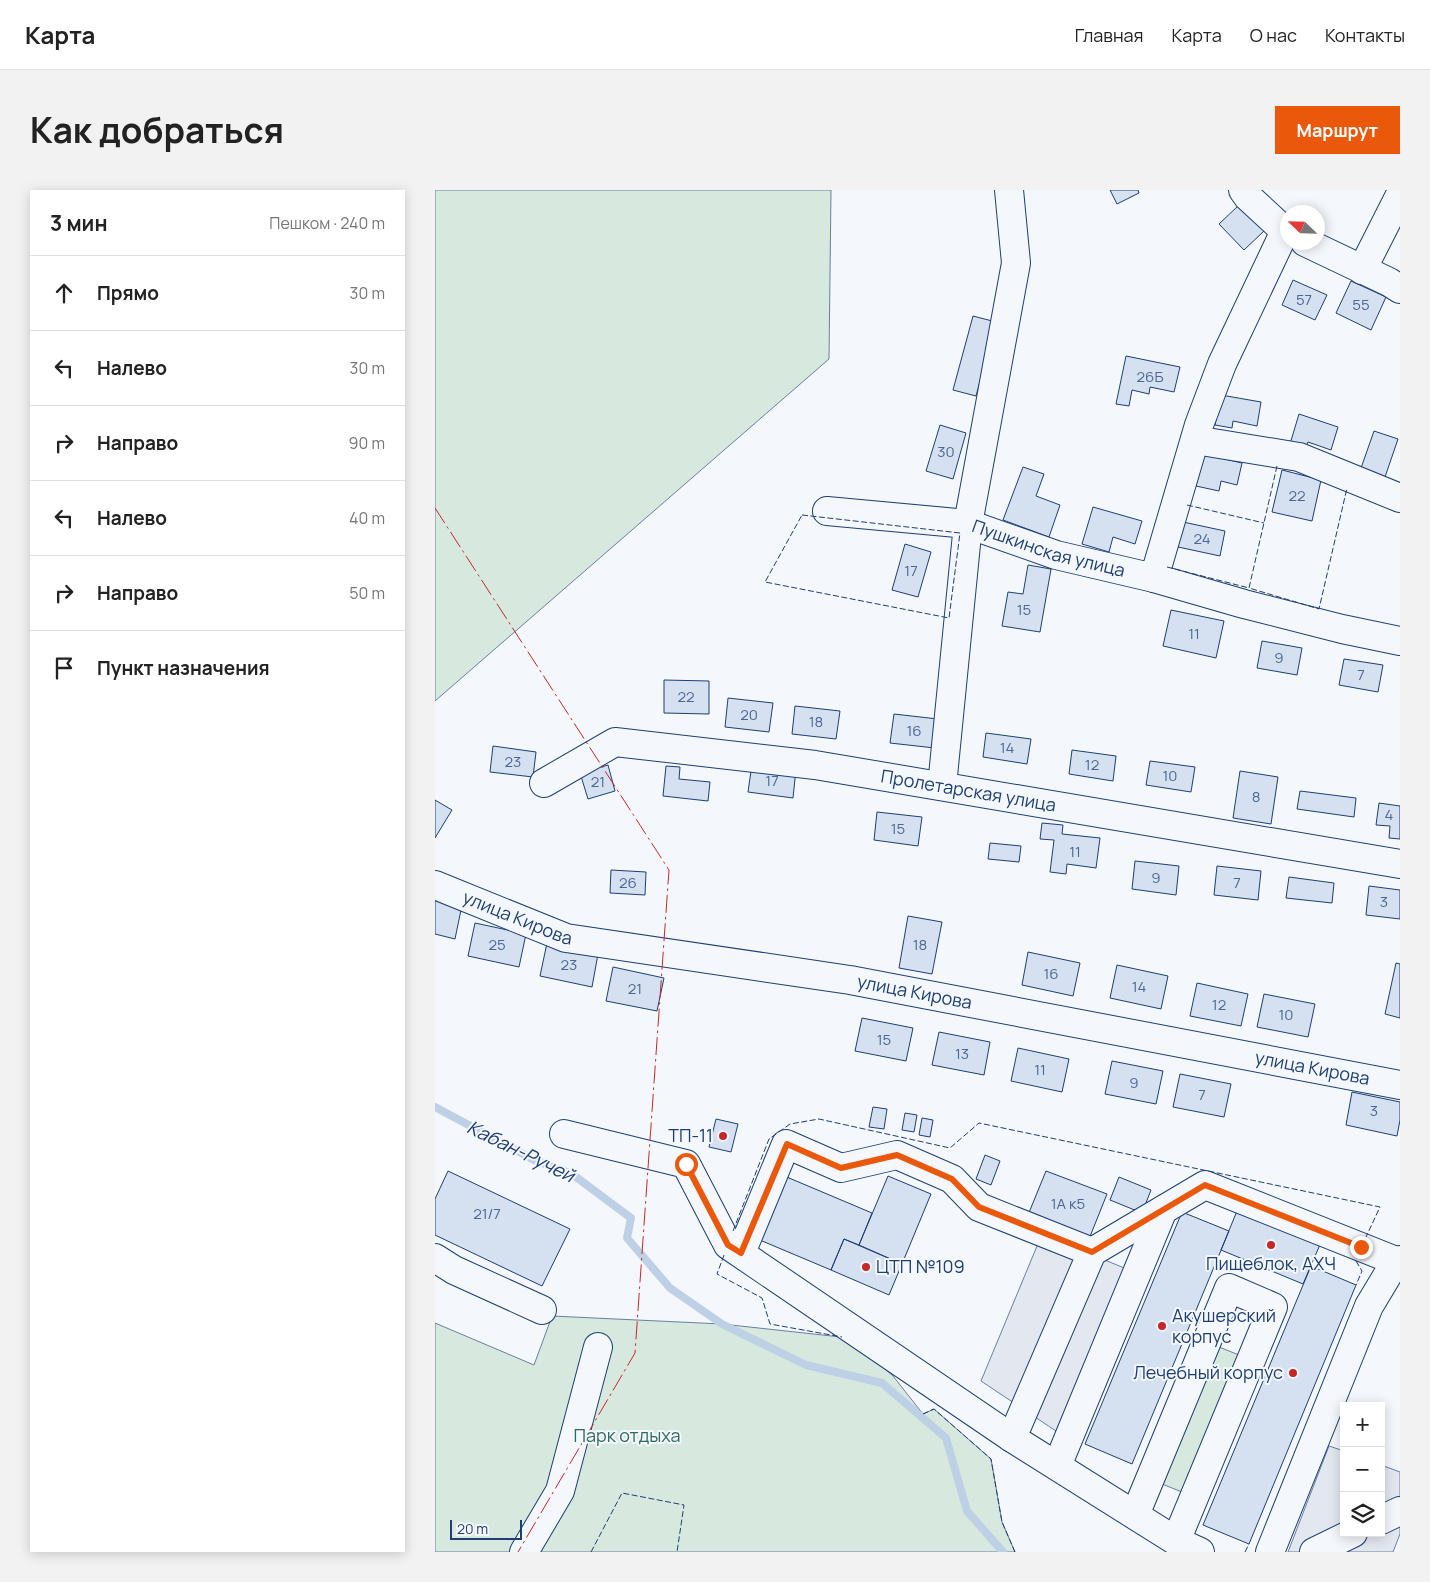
<!DOCTYPE html>
<html lang="ru">
<meta charset="utf-8">
<style>
body{margin:0;font-family:Manrope,sans-serif;background:#f2f2f2;color:#222}
.controls{position:absolute;right:15px;bottom:15px;display:grid;overflow:hidden;border-radius:0px;box-shadow:0 2px 12px #0003}
.controls button{width:45px;height:45px;display:grid;place-items:center;padding:0;border:0;border-bottom:1px solid #e0e0e0;background:#fff;color:#222;font:25px sans-serif}
.compass{position:absolute;left:845px;top:15px;width:45px;height:45px;border-radius:50%;background:#fff;box-shadow:0 2px 12px #0003;rotate:293deg}
.scale{position:absolute;left:15px;bottom:12px;width:72px;box-sizing:border-box;padding-left:5px;border:2px solid #1d3f73;border-top:0;font-size:14px;line-height:18px;white-space:nowrap;color:#1d3f73;-webkit-text-stroke:4px #f4f7fb;paint-order:stroke}
.stop{position:absolute;width:15px;height:15px;margin:-11px;border:4px solid #ea580c;border-radius:50%;background:#fff}
.stop.end{background:#ea580c;border-color:#fff;box-shadow:0 1px 5px #0008}
.list{margin:0;padding:0;list-style:none}
h2{display:flex;justify-content:space-between;align-items:center;height:65px;margin:0;padding:0 20px;font-size:21px}
h2 small{font-size:16px;font-weight:400;color:#767676}
.list li{display:grid;grid-template-columns:32px 1fr auto;gap:15px;align-items:center;box-sizing:border-box;height:75px;padding:0 20px;border-top:1px solid #e0e0e0}
.list b{display:block;font-size:19px;white-space:nowrap}
.list em{font-size:16px;font-style:normal;color:#767676}
.icon{flex:none;width:28px;height:28px;fill:none;stroke:currentColor;stroke-width:2;stroke-linecap:round;stroke-linejoin:round}
.map{position:relative;flex:none;width:965px;height:1362px;overflow:hidden;border-radius:0px}
header{display:flex;align-items:center;gap:30px;box-sizing:border-box;height:70px;padding:0 25px;background:#fff;border-bottom:1px solid #e0e0e0}
header strong{font-size:24px}
nav{display:flex;gap:28px;margin-inline-start:auto;font-size:18px}
.intro{display:flex;align-items:center;justify-content:space-between;box-sizing:border-box;height:120px;padding:0 30px}
h1{margin:0;font-size:35px}
.button{padding:12px 22px;border-radius:0px;background:#ea580c;color:#fff;font-size:18px;font-weight:700}
main{display:flex;gap:30px;padding:0 30px}
aside{flex:1;background:#fff;border-radius:0px;box-shadow:0 2px 12px #0003}
.map>svg:first-child{display:block}
</style>
<header>
<strong>Карта</strong>
<nav><a>Главная</a><a>Карта</a><a>О нас</a><a>Контакты</a></nav>
</header>
<div class="intro"><h1>Как добраться</h1><a class="button">Маршрут</a></div>
<main>
<aside>
<h2>3 мин<small>Пешком · 240 m</small></h2>
<ul class="list">
<li><svg class="icon" aria-label="ahead" viewBox="0 0 24 24"><path d="M12 20V5M6 11l6-6 6 6"/></svg><div><b>Прямо</b></div><em>30 m</em></li>
<li><svg class="icon" aria-label="left" viewBox="0 0 24 24"><path d="M17 20v-9H6M10 6l-5 5 5 5"/></svg><div><b>Налево</b></div><em>30 m</em></li>
<li><svg class="icon" aria-label="right" viewBox="0 0 24 24"><path d="M7 20v-9h11M14 6l5 5-5 5"/></svg><div><b>Направо</b></div><em>90 m</em></li>
<li><svg class="icon" aria-label="left" viewBox="0 0 24 24"><path d="M17 20v-9H6M10 6l-5 5 5 5"/></svg><div><b>Налево</b></div><em>40 m</em></li>
<li><svg class="icon" aria-label="right" viewBox="0 0 24 24"><path d="M7 20v-9h11M14 6l5 5-5 5"/></svg><div><b>Направо</b></div><em>50 m</em></li>
<li><svg class="icon" aria-label="arrive" viewBox="0 0 24 24"><path d="M6 21V4h12l-3 4 3 4H6"/></svg><div><b>Пункт назначения</b></div></li>
</ul>
</aside>
<div class="map">
<svg width="965" height="1362" viewBox="0 0 965 1362">
<rect width="100%" height="100%" fill="#f4f7fb"/>
<path fill="#d7e8df" stroke="#687fa3" d="M0 0H396L394 169 0 511Z
M117 1126 287 1134 415 1148 458 1186 488 1224 499 1219 556 1269 567 1332 580 1362H0V1133L99 1175Z
M784 1157 804 1165 747 1302 727 1294Z"/>
<path fill="#e3e8f0" stroke="#687fa3" d="M607 1044 711 1087 627 1245 546 1191Z
M894 1256 909 1261V1343H946V1275L965 1282V1344L958 1362H853Z"/>
<g fill="none" stroke-linecap="round" stroke-linejoin="round">
<path stroke="#bed0e5" stroke-width="8" d="M0 917 99 970 137 984 196 1028 192 1048 235 1098 287 1134 371 1175 447 1193 511 1248 532 1321 568 1362"/>
</g>
<path fill="#d5e0f0" stroke="#1d3f73" d="M675 0H703L704 3 682 14Z
M804 15 829 41 809 60 784 34Z
M858 90 892 105 880 130 847 115Z
M916 91 951 107 936 140 901 123Z
M538 126 561 132 541 206 518 200Z
M691 166 745 177 739 202 715 197 714 204 697 200 694 216 681 214Z
M786 205 826 212 822 236 798 231 797 238 780 235Z
M864 224 903 237 896 260 873 252 870 259 855 254Z
M505 235 531 243 518 289 491 281Z
M939 241 963 249 949 290 925 281Z
M768 264 807 273 802 295 786 291 784 301 761 296Z
M588 277 609 284 601 306 625 315 614 347 568 330Z
M847 280 886 290 877 331 837 322Z
M658 317 707 331 700 354 678 347 674 362 647 354Z
M748 332 790 341 785 366 743 357Z
M470 354 496 362 483 407 457 400Z
M593 375 616 379 605 442 567 436 573 402 588 404Z
M736 420 789 431 781 468 728 456Z
M827 451 867 458 862 485 822 478Z
M909 469 948 475 943 502 904 495Z
M229 490 274 491V524L229 523Z
M293 508 338 513 334 542 290 537Z
M360 516 405 521 401 549 357 544Z
M459 524 503 529 500 558 455 553Z
M551 543 596 549 592 574 548 567Z
M58 556 101 562 98 587 55 582Z
M637 560 681 566 678 591 634 584Z
M715 571 760 577 756 602 711 595Z
M317 574 361 579 358 608 313 602Z
M173 575 180 601 153 609 145 583Z
M231 576 245 577 244 589 275 592 273 611 228 606Z
M805 581 843 587 836 634 798 628Z
M865 601 921 608 919 627 862 619Z
M0 610 17 620 0 648Z
M944 613 965 616V649L954 648 955 636 941 635Z
M442 622 487 627 483 656 439 650Z
M607 633 628 635 627 644 665 648 661 678 632 674 631 684 615 682 619 650 605 649Z
M555 653 586 656 584 672 553 669Z
M700 671 744 676 741 705 697 699Z
M782 676 826 681 823 710 779 705Z
M176 680 211 682 210 705 175 703Z
M854 687 899 693 897 713 851 708Z
M934 696 965 700V729L931 725Z
M0 710 27 715 20 749 0 744Z
M473 726 507 732 497 784 464 778Z
M40 733 91 744 84 777 33 766Z
M112 753 163 764 157 797 105 786Z
M593 762 645 773 638 806 587 795Z
M961 773 965 774V828L950 824Z
M682 775 733 786 726 819 675 808Z
M178 777 229 788 222 821 171 811Z
M762 793 813 804 806 836 755 826Z
M829 804 880 814 873 847 822 837Z
M427 828 478 838 471 871 420 861Z
M504 842 555 852 549 885 497 875Z
M583 858 634 869 627 902 576 891Z
M677 871 728 881 721 914 670 904Z
M745 884 796 894 789 927 738 917Z
M917 902 965 912V930L962 946 911 935Z
M438 917 452 919 449 939 434 937Z
M470 923 482 925 479 942 467 940Z
M487 928 498 930 495 947 484 945Z
M281 929 303 934 296 962 274 957Z
M550 965 565 971 556 995 541 989Z
M13 981 135 1039 107 1096 0 1045V1009Z
M611 981 672 1004 654 1049 593 1025Z
M347 985 437 1023 424 1055 409 1049 396 1080 320 1048Z
M453 986 496 1004 467 1074 424 1055Z
M684 987 716 1000 707 1023 675 1010Z
M804 1016 887 1050 868 1094 786 1060Z
M747 1022 794 1041 697 1274 650 1254Z
M409 1049 467 1074 454 1105 396 1080Z
M876 1076 921 1095 814 1354 768 1335Z"/>
<g fill="none" stroke-linecap="round" stroke-linejoin="round">
<defs>
<g id="minor">
<path d="M808 0 813 7 852 43"/>
<path d="M870 52 954 92 965 99"/>
<path d="M927 80 965 5"/>
<path d="M760 250 864 267 965 308"/>
<path id="s1" d="M392 321 533 334 621 365 719 388 809 414 907 439 965 451"/>
<path d="M719 388 764 235 787 174 850 41"/>
<path id="s2" d="M109 593 180 552 380 575 965 674"/>
<path d="M507 596 533 334 581 73 574 0"/>
<path id="s3" d="M0 695 131 748 415 790 965 895"/>
<path d="M129 944 251 974 293 1055 577 1248"/>
<path d="M306 1063 351 954 406 978 462 965 517 989 544 1017 657 1062"/>
<path d="M0 1068 19 1080 107 1120"/>
<path d="M622 1276 728 1020"/>
<path d="M700 1325 794 1098 838 1117 741 1351"/>
<path d="M946 1330 965 1321"/>
<path d="M89 1362 125 1301 163 1157"/>
<path d="M765 1362 741 1351 577 1248 657 1062 770 995 961 1071"/>
<path d="M835 1362 934 1116 961 1071 965 1070"/>
<path d="M879 1362 918 1343"/>
</g>
</defs>
<use href="#minor" stroke="#1d3f73" stroke-width="30"/>
<use href="#minor" stroke="#f4f7fb" stroke-width="28"/>
<path stroke="#1d3f73" stroke-width="1" stroke-dasharray="6 2.5" stroke-linecap="butt" d="M842 276 814 398 884 419 912 298
M752 315 829 333
M367 325 525 343 514 428 330 392Z
M732 377 814 398
M298 1041 334 949 355 934 384 929 515 958 544 933 945 1017 931 1047
M289 1065 282 1084 327 1108 335 1134 407 1147
M921 1071 927 1081 921 1095
M488 1224 499 1219 556 1269 567 1332 580 1362
M156 1362 187 1303 249 1315 242 1362
M810 1362 814 1354"/>
<path stroke="#c62828" stroke-width="1" stroke-dasharray="18 4 2.5 4" stroke-linecap="butt" d="M0 318 234 680 200 1163 83 1362"/>
</g>
<g fill="none" stroke-linecap="round" stroke-linejoin="round">
<path stroke="#ea580c" stroke-width="6" d="M251 974 293 1055 306 1063 352 954 406 978 462 965 517 989 544 1017 657 1062 770 995 926 1057"/>
</g>
<g fill="#c62828" stroke="#f4f7fb" stroke-width="2">
<circle cx="288" cy="946" r="5"/>
<circle cx="836" cy="1055" r="5"/>
<circle cx="431" cy="1077" r="5"/>
<circle cx="727" cy="1136" r="5"/>
<circle cx="858" cy="1183" r="5"/>
</g>
<g text-anchor="middle" stroke-width="4" stroke-linejoin="round" paint-order="stroke">
<g font-size="15" fill="#4b6792">
<text x="869" y="115">57</text>
<text x="926" y="120">55</text>
<text x="715" y="192">26Б</text>
<text x="511" y="267">30</text>
<text x="862" y="311">22</text>
<text x="767" y="354">24</text>
<text x="476" y="386">17</text>
<text x="589" y="425">15</text>
<text x="759" y="449">11</text>
<text x="844" y="473">9</text>
<text x="926" y="490">7</text>
<text x="251" y="512">22</text>
<text x="314" y="530">20</text>
<text x="381" y="537">18</text>
<text x="479" y="546">16</text>
<text x="572" y="563">14</text>
<text x="78" y="577">23</text>
<text x="657" y="580">12</text>
<text x="735" y="591">10</text>
<text x="337" y="596">17</text>
<text x="163" y="597">21</text>
<text x="821" y="612">8</text>
<text x="954" y="630">4</text>
<text x="463" y="644">15</text>
<text x="640" y="667">11</text>
<text x="721" y="693">9</text>
<text x="193" y="698">26</text>
<text x="802" y="698">7</text>
<text x="949" y="717">3</text>
<text x="62" y="760">25</text>
<text x="485" y="760">18</text>
<text x="134" y="780">23</text>
<text x="616" y="789">16</text>
<text x="704" y="802">14</text>
<text x="200" y="804">21</text>
<text x="784" y="820">12</text>
<text x="851" y="830">10</text>
<text x="449" y="855">15</text>
<text x="527" y="869">13</text>
<text x="605" y="885">11</text>
<text x="699" y="898">9</text>
<text x="767" y="910">7</text>
<text x="939" y="926">3</text>
<text x="633" y="1019">1А к5</text>
<text x="52" y="1029">21/7</text>
</g>
<g font-size="18" fill="#1d3f73" stroke="#f4f7fb">
<text dy="6" stroke="none"><textPath href="#s1" startOffset="226">Пушкинская улица</textPath></text>
<text dy="6" stroke="none"><textPath href="#s2" startOffset="439">Пролетарская улица</textPath></text>
<text dy="6" stroke="none"><textPath href="#s3" startOffset="89">улица Кирова</textPath></text>
<text dy="6" stroke="none"><textPath href="#s3" startOffset="494">улица Кирова</textPath></text>
<text dy="6" stroke="none"><textPath href="#s3" startOffset="899">улица Кирова</textPath></text>
</g>
<g font-size="18" fill="#1d3f73" stroke="#f4f7fb" text-anchor="end">
<text x="278" y="952">ТП-11</text>
<text x="836" y="1080" text-anchor="middle">Пищеблок, АХЧ</text>
<text x="441" y="1083" text-anchor="start">ЦТП №109</text>
<text x="737" y="1132" text-anchor="start">Акушерский<tspan x="737" dy="21">корпус</tspan></text>
<text x="848" y="1189">Лечебный корпус</text>
</g>
<g font-size="18" fill="#2c6c60" stroke="#f4f7fb">
<text x="192" y="1252">Парк отдыха</text>
</g>
<g font-size="19" font-style="italic" fill="#1d3f73" stroke="#f4f7fb">
<text transform="translate(86 961) rotate(26)" y="7">Кабан-Ручей</text>
</g>
</g>
</svg>
<div class="controls">
<button>+</button>
<button>−</button>
<button><svg class="icon" aria-label="layers" viewBox="0 0 24 24"><path d="M12 4l9 5-9 5-9-5zM3 14l9 5 9-5"/></svg></button>
</div>
<svg class="compass" viewBox="-18 -18 36 36"><path d="M0-13l5 13h-10z" fill="#e53935"/><path d="M0 13l5-13h-10z" fill="#767676"/></svg>
<div class="scale">20 m</div>
<div class="stop" style="left:251px;top:974px"></div>
<div class="stop end" style="left:926px;top:1057px"></div>
</div>
</main>
